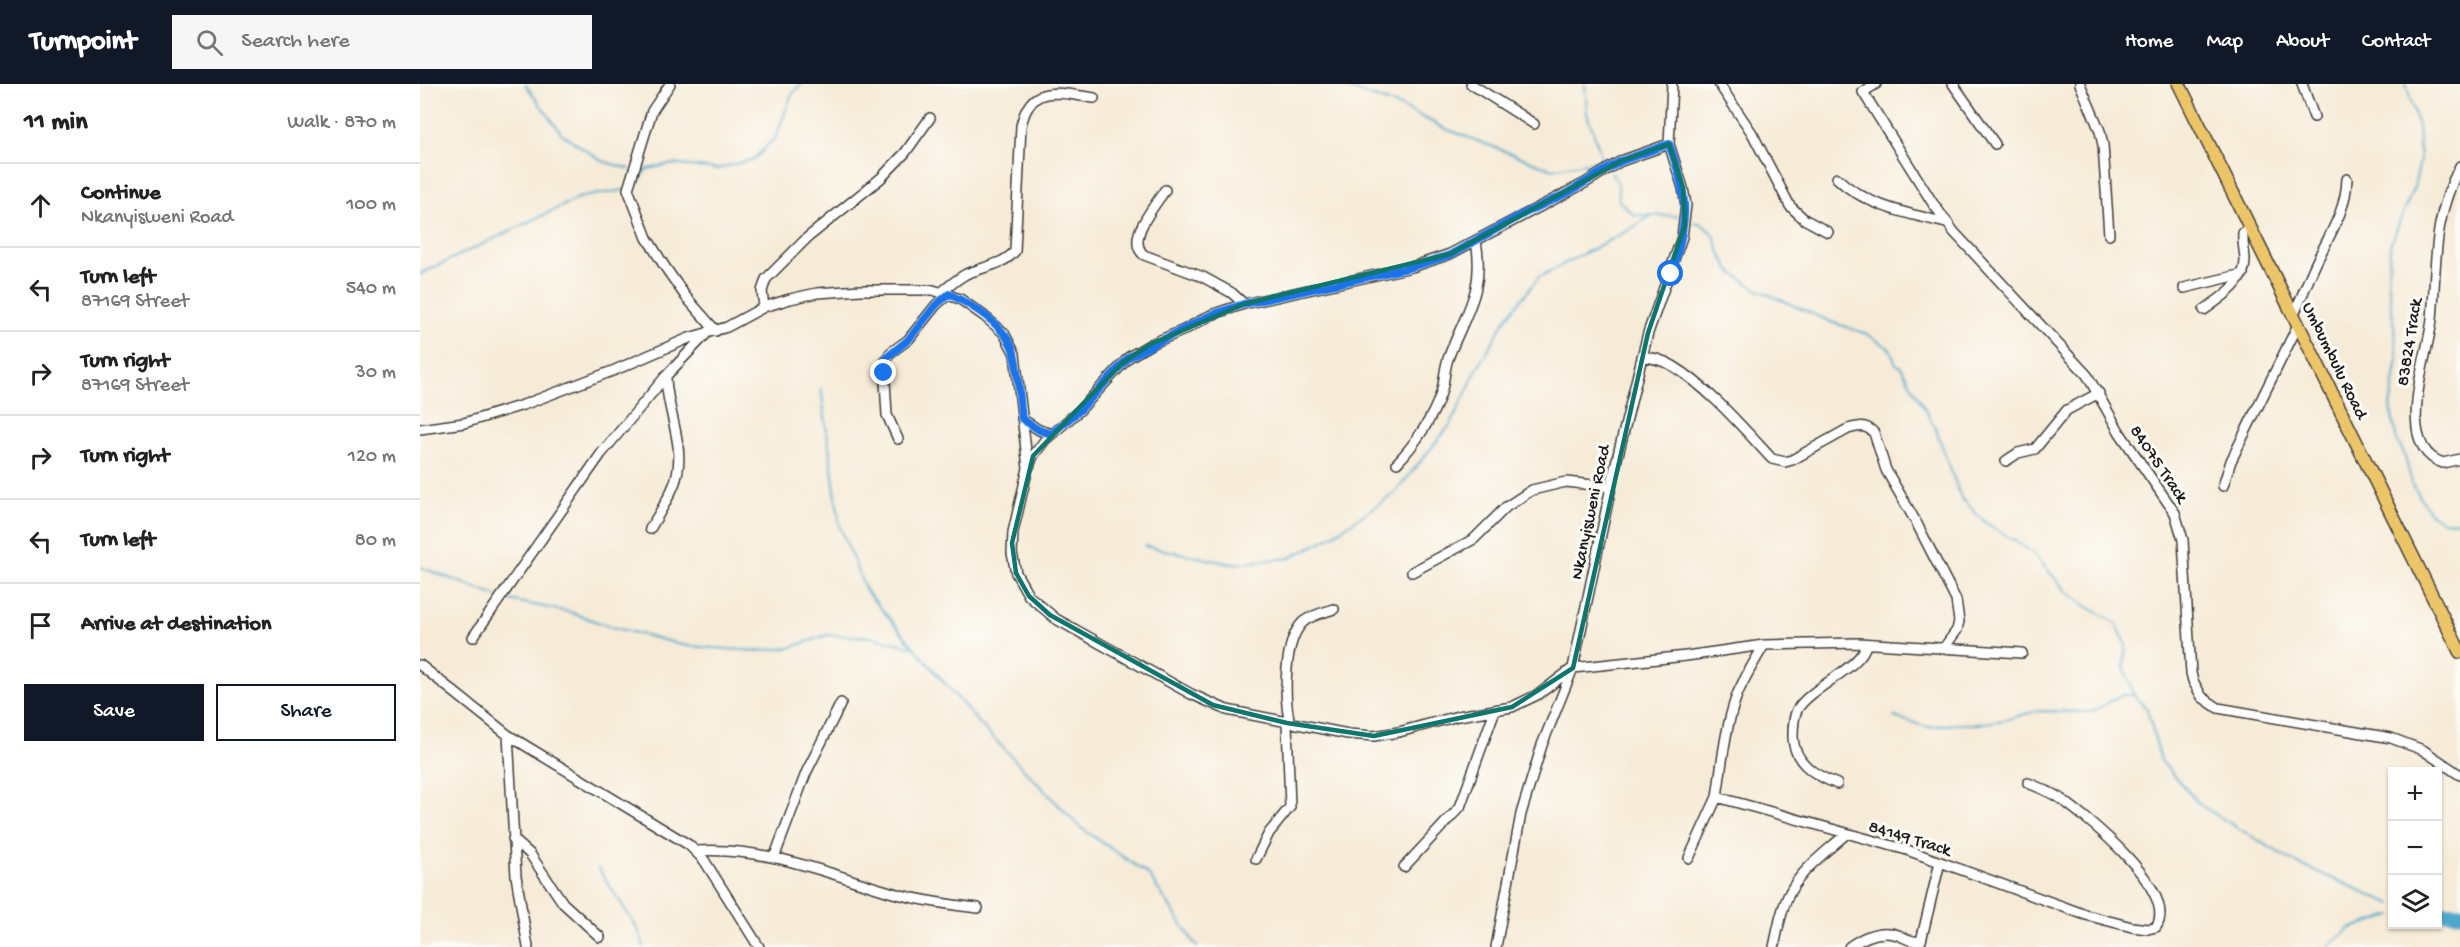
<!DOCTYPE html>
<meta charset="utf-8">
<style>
body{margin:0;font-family:"Gochi Hand",sans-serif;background:#f6f6f6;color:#222}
.controls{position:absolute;right:18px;bottom:18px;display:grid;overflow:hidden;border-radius:0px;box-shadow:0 2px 4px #0004}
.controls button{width:54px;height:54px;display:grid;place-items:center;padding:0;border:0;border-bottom:2px solid #e0e0e0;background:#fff;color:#222;font:30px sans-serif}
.stop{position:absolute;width:18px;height:18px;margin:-14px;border:4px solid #1a73e8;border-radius:50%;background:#fff}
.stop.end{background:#1a73e8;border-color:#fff;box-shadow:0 2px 6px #0008}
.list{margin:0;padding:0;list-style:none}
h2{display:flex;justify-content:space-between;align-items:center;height:78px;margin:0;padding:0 24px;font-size:26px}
h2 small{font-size:20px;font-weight:400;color:#767676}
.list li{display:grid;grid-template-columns:39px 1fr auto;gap:18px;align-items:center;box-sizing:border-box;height:84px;padding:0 24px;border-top:2px solid #e0e0e0}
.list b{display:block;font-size:22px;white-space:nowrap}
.list p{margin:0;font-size:20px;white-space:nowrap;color:#767676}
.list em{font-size:20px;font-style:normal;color:#767676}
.actions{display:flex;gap:12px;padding:18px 24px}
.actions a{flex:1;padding:14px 0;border:2px solid #111827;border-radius:0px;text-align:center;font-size:21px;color:#111827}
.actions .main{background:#111827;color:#fff}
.icon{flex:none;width:33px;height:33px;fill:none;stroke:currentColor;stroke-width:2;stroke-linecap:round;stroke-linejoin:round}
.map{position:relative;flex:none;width:2040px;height:863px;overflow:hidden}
header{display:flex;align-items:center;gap:36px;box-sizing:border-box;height:84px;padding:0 30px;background:#111827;color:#fff}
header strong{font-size:28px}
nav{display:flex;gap:33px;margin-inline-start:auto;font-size:21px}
.search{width:420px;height:54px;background:#f6f6f6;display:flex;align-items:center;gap:15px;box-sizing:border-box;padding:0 21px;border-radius:0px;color:#767676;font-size:22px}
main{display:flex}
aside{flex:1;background:#fff}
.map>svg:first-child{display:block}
</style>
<header>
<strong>Turnpoint</strong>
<div class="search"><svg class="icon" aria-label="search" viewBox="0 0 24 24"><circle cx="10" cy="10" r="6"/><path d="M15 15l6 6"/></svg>Search here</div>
<nav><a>Home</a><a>Map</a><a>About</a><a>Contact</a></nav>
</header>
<main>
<aside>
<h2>11 min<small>Walk · 870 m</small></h2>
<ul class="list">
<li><svg class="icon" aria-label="ahead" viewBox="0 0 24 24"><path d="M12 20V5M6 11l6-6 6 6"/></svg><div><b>Continue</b><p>Nkanyisweni Road</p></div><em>100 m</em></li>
<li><svg class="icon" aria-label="left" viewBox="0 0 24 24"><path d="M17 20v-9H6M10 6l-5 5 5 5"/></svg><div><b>Turn left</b><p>87169 Street</p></div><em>540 m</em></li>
<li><svg class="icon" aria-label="right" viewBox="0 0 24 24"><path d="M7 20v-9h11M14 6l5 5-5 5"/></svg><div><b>Turn right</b><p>87169 Street</p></div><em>30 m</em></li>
<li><svg class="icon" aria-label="right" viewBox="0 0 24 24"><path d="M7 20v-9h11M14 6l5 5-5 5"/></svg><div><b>Turn right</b></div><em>120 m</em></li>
<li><svg class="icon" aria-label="left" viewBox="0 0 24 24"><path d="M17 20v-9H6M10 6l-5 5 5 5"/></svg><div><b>Turn left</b></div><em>80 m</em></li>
<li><svg class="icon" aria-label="arrive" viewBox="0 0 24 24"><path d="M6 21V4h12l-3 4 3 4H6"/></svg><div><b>Arrive at destination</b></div></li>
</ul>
<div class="actions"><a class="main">Save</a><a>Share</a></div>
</aside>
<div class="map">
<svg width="2040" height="863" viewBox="0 0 2040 863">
<rect width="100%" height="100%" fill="#fdfcf7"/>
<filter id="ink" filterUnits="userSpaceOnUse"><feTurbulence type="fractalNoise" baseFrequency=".0167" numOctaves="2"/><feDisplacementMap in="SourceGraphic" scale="12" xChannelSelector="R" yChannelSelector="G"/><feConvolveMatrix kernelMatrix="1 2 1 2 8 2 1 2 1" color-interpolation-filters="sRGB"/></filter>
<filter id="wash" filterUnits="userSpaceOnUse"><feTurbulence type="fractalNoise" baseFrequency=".008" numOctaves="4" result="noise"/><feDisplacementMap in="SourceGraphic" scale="24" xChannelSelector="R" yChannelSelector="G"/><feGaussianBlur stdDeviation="1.35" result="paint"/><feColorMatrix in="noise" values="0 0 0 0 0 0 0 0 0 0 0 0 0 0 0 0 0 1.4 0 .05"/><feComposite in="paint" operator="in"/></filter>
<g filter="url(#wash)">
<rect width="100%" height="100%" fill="#f6ebd7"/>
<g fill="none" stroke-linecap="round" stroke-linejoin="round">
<path stroke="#4fa7cc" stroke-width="2" d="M105 0 142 50 182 77 210 85
M915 0 980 22 1026 45 1132 85 1183 76
M1165 0 1167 29 1184 81
M1986 0 1998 42 2000 77 1994 103 1970 161 1968 194 1978 275 1970 323 1977 357 1984 369 1992 400 2011 430 2023 437 2040 438
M219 87 251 80 297 85 334 75 356 53 371 12 381 0
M1191 88 1198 99 1199 117 1214 131 1258 132
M212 103 217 100 227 85
M1274 138 1282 140 1294 151 1299 167 1310 187 1336 205 1411 238 1447 250 1470 265 1476 280 1481 283 1515 343 1541 414 1566 439 1612 468 1648 509 1666 522 1696 539 1706 560 1704 583 1714 611 1727 625 1741 677 1780 721 1874 778 1972 820
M0 190 161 113 204 106
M401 304 420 443 446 507 558 638 661 744 728 790 777 863
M725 462 811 480 870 474 910 453 974 410 1031 340 1058 283 1087 233 1119 193 1207 147 1233 131
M0 483 79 513
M84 515 149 528 192 543 267 562 336 567 369 564 407 551 451 553 494 563
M1474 633 1508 643 1537 640H1557L1585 636 1616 627 1672 628 1701 611H1712
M178 784 219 847 224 863
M1908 863 1929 845 1972 831"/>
<path stroke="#4fa7cc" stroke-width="15" d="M2018 828 2040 829"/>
</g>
</g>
<g filter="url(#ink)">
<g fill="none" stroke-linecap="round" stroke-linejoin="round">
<defs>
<path id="minor" d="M250 0 232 27 208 105 227 154 245 183 266 213 296 247
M1051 0 1114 40
M1299 0 1332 49 1370 122 1384 135 1408 148
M1456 0 1443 8 1512 118 1534 148 1667 291 1700 349 1755 429 1763 456 1771 589 1773 597 1782 613 1798 624 1971 654 2003 666 2040 691
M1533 0 1575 60
M1660 0 1680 47 1683 61 1689 151
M1882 0 1894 33
M2040 82C2012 137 2017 177 2012 235 2009 270 1972 363 2023 379L2040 375
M1417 94C1445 122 1489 130 1527 139
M745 106C735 122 705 155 724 171L783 193 812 209 824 220
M1764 204 1823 190
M522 208C530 201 537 195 546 190 562 183 584 181 595 167L601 42C610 0 635 8 674 14
M344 223 342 207 346 195 387 154 461 94 485 69 510 34
M1784 226C1800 214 1825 200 1825 177 1825 168 1822 159 1823 149L1830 143
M1873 232C1882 213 1889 193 1898 175 1911 148 1926 126 1927 95
M1222 272C1233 274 1244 276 1253 282 1288 303 1324 345 1352 375L1365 378 1372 376 1428 345C1439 342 1446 340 1454 349L1466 386 1496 438 1536 516 1539 537 1537 546 1523 565
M602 335 619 346 631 350
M0 345 44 339 103 321 195 286 269 254 307 243 344 223 370 215 397 209 441 206H513L540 215 564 232 584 249 595 270 608 384 593 448 592 469 596 489 609 512 636 535 771 610 807 626 928 650 954 652 979 648 1038 632 1092 623 1119 610 1153 584 1266 572 1344 561 1438 559 1602 569
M478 355 467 331 464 280 470 269 488 256 516 221 529 210
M1586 377 1598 369 1615 365 1647 326 1679 309
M977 379C995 360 1013 334 1021 309 1025 297 1024 284 1029 272 1046 228 1065 207 1056 157
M609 383 613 372 625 356 660 326 709 273 731 260 764 246 791 231 824 220 992 183 1030 170 1165 99 1201 77 1249 60
M1803 402 1811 377 1878 241
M230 445C239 429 251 412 256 395 266 361 246 326 246 292
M992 488 1054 455 1086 423 1112 406 1146 398 1191 403
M53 553 181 370 246 292 288 248
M0 581 88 651 269 761 284 776 339 863
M870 640C864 614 863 558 883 538 891 531 905 528 914 525
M88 651 96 792 108 863
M1417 700C1395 691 1374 679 1373 653 1373 644 1373 634 1377 626 1389 604 1443 583 1446 560
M1297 713C1302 679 1305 644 1317 611 1324 594 1335 577 1344 561
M93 755 110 770 143 819 180 853
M276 767C346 762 411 791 477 810 504 817 530 821 558 824
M354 774 386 689 421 619
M1269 774 1297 713 1487 766 1666 831 1712 843 1728 845 1736 843C1760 808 1665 731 1638 713 1628 707 1618 703 1608 699
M836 775 849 749 870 723 867 639
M984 783 1040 723 1075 626
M1076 863 1101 730 1122 661 1153 584 1196 379 1228 249 1262 153 1266 121 1263 104 1249 60 1252 0
M1354 863C1358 845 1361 825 1370 808 1383 784 1406 768 1426 750
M1429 863C1443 853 1461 845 1478 851 1486 854 1492 859 1501 857L1520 778"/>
<path id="major" d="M1759 0 2040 568"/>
</defs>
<use href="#minor" stroke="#3d3b38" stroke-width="12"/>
<use href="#major" stroke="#3d3b38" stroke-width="15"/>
<use href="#minor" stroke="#fff" stroke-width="9"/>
<use href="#major" stroke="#edc569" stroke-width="12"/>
</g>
</g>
<g fill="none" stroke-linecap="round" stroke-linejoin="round" filter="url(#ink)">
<path stroke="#1a73e8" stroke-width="8" d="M464 289 466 274 488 256 516 221 529 210C552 221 587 242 594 269 599 290 599 314 602 335L619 346 631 350 660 326 709 273 791 231 824 220 992 183 1030 171 1103 130 1147 109 1201 77 1249 60C1269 113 1269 136 1251 190"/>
</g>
<path fill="none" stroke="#0f766e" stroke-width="4.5" stroke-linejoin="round" d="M1249 60 1263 104 1265 141 1228 249 1153 584 1092 623 954 652 867 639 793 621 630 531 609 512 596 489 592 459 613 372 702 279 731 260 824 220 1030 170 1201 77Z"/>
<g text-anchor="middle" stroke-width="6" stroke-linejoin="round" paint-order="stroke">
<g font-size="18" fill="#1c1c1c" stroke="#fdfcf7">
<text transform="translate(1988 258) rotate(-81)" y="6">83824 Track</text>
<text transform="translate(1916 276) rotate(64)" y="6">Umbumbulu Road</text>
<text transform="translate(1740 379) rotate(56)" y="6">84075 Track</text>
<text transform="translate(1169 428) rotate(-78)" y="6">Nkanyisweni Road</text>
<text transform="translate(1490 753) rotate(17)" y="6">84149 Track</text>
</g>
</g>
</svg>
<div class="controls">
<button>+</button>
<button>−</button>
<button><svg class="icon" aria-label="layers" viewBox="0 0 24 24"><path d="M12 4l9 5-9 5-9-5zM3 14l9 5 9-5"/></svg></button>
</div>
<div class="stop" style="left:1251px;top:190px"></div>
<div class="stop end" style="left:464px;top:289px"></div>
</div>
</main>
